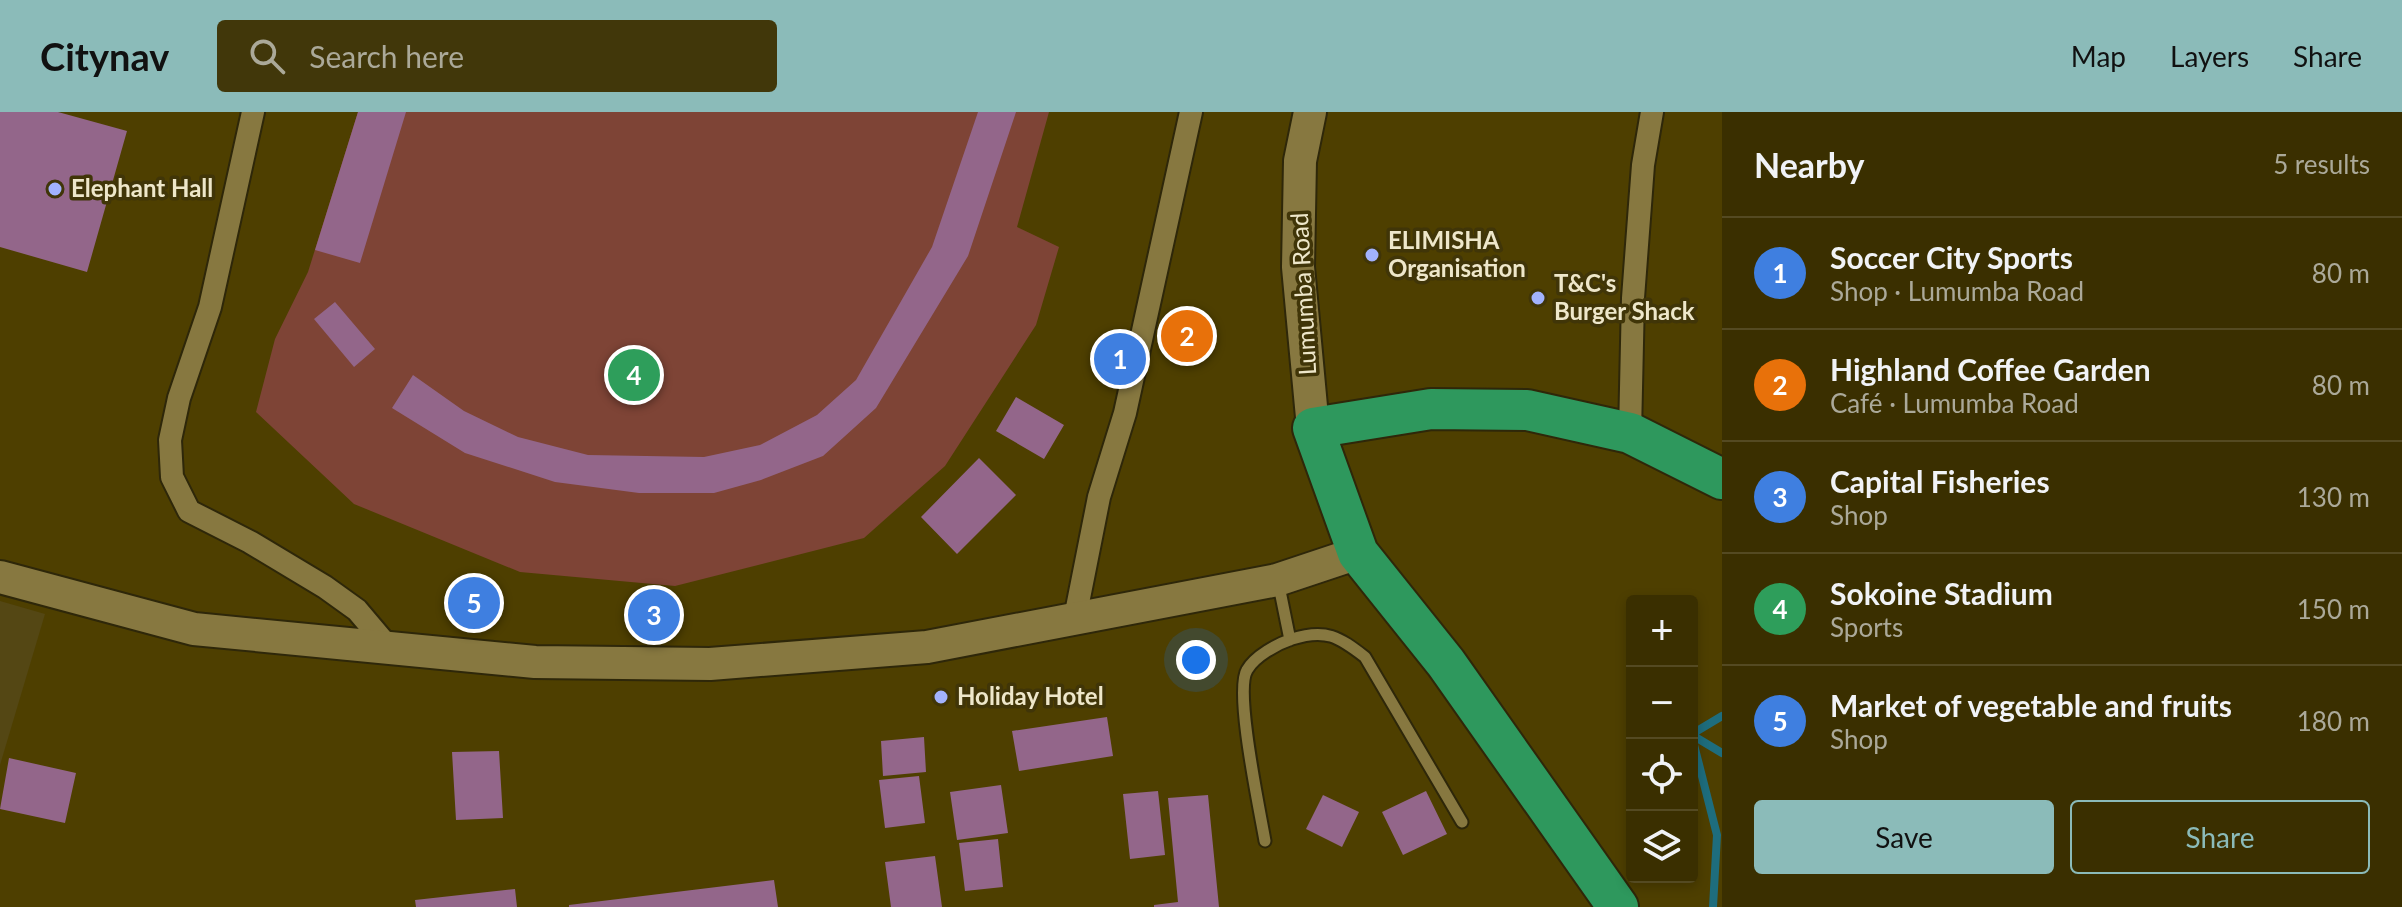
<!DOCTYPE html>
<meta charset="utf-8">
<style>
body{margin:0;font-family:Lato,sans-serif;background:#41370a;color:#f1f3f6}
.controls{position:absolute;right:24px;bottom:24px;display:grid;overflow:hidden;border-radius:8px;box-shadow:0 4px 12px #0003}
.controls button{width:72px;height:72px;display:grid;place-items:center;padding:0;border:0;border-bottom:2px solid #544a22;background:#3a2f00;color:#f1f3f6;font:40px sans-serif}
.you{position:absolute;left:1196px;top:548px;width:28px;height:28px;margin:-20px;border:6px solid #fff;border-radius:50%;background:#1a73e8;box-shadow:0 0 0 12px #1a73e833}
.badge{display:grid;place-items:center;width:52px;height:52px;border-radius:50%;background:#8bbbb9;color:#fff;font-size:26px;font-weight:700}
.pin{position:absolute;translate:-50% -50%;border:4px solid #fff;box-shadow:0 2px 8px #0006}
.list{margin:0;padding:0;list-style:none}
h2{display:flex;justify-content:space-between;align-items:center;height:104px;margin:0;padding:0 32px;font-size:34px}
h2 small{font-size:26px;font-weight:400;color:#aba999}
.list li{display:grid;grid-template-columns:52px 1fr auto;gap:24px;align-items:center;box-sizing:border-box;height:112px;padding:0 32px;border-top:2px solid #544a22}
.list b{display:block;font-size:30px;white-space:nowrap}
.list p{margin:0;font-size:26px;white-space:nowrap;color:#aba999}
.list em{font-size:26px;font-style:normal;color:#aba999}
.actions{display:flex;gap:16px;padding:24px 32px}
.actions a{flex:1;padding:18px 0;border:2px solid #8bbbb9;border-radius:8px;text-align:center;font-size:28px;color:#8bbbb9}
.actions .main{background:#8bbbb9;color:#111}
.icon{flex:none;width:44px;height:44px;fill:none;stroke:currentColor;stroke-width:2;stroke-linecap:round;stroke-linejoin:round}
.map{position:relative;flex:none;width:1722px;height:795px;overflow:hidden}
header{display:flex;align-items:center;gap:48px;box-sizing:border-box;height:112px;padding:0 40px;background:#8bbbb9;color:#111}
header strong{font-size:38px}
nav{display:flex;gap:44px;margin-inline-start:auto;font-size:28px}
.search{width:560px;height:72px;background:#41370a;display:flex;align-items:center;gap:20px;box-sizing:border-box;padding:0 28px;border-radius:8px;color:#aba999;font-size:30px}
main{display:flex}
aside{flex:1;background:#3a2f00}
.map>svg:first-child{display:block}
</style>
<header>
<strong>Citynav</strong>
<div class="search"><svg class="icon" aria-label="search" viewBox="0 0 24 24"><circle cx="10" cy="10" r="6"/><path d="M15 15l6 6"/></svg>Search here</div>
<nav><a>Map</a><a>Layers</a><a>Share</a></nav>
</header>
<main>
<div class="map">
<svg width="1722" height="795" viewBox="0 0 1722 795">
<rect width="100%" height="100%" fill="#4e3f00"/>
<path fill="#544714" d="M0 489 45 502 0 653Z"/>
<path fill="#7e4436" d="M358 0H1049L1017 115 1059 135 1036 213 945 354 864 426 675 474 520 460 354 392 256 300 275 227 308 160Z"/>
<g fill="none" stroke-linecap="round" stroke-linejoin="round">
<path stroke="#1e6d7d" stroke-width="8" d="M1692 622 1722 604
M1692 623 1722 641
M1692 625 1717 723 1713 795"/>
</g>
<path fill="#93668a" d="M0 0H58L127 19 87 160 0 135Z
M358 0H406L360 151 315 138Z
M978 0H1016L968 144 876 296 823 344 761 368 714 381H639L555 370 465 341 392 296 413 263 464 299 518 325 588 343 704 345 760 333 817 303 856 268 932 135Z
M335 190 375 237 354 255 314 207Z
M1016 285 1064 313 1044 347 996 319Z
M979 346 1016 383 957 442 921 405Z
M1107 605 1113 644 1019 659 1012 619Z
M924 625 926 660 883 664 881 629Z
M499 639 503 706 456 708 452 640Z
M9 646 76 661 65 711 0 697Z
M919 664 925 711 885 716 879 668Z
M1001 673 1008 721 957 728 950 680Z
M1158 679 1165 743 1130 747 1123 682Z
M1426 679 1447 722 1403 743 1382 700Z
M1208 683 1219 795H1154V793L1178 790 1168 686Z
M1323 683 1359 700 1342 735 1306 717Z
M998 727 1003 775 965 779 959 731Z
M935 744 942 795H891L885 750Z
M774 768 778 795H569V793Z
M515 777 517 795H416L415 788Z"/>
<g fill="none" stroke-linecap="round" stroke-linejoin="round">
<defs>
<path id="lane" d="M1278 469 1290 528
M1265 729C1260 699 1234 579 1247 558 1255 544 1277 532 1292 527 1326 516 1339 525 1365 545L1462 710"/>
<path id="street" d="M253 0 210 195 179 286 170 328 172 365 189 399 250 430 325 475 357 498 390 537
M1630 321 1633 186 1643 53 1652 0
M1075 506 1099 385 1125 301 1191 0"/>
<path id="secondary" d="M1310 0 1300 49 1298 155 1313 316
M0 465 194 517 535 550 710 552 927 535 1277 468 1358 441"/>
<path id="highway" d="M1618 795 1446 551 1358 441 1313 316 1431 297 1527 298 1630 321 1722 367"/>
</defs>
<use href="#lane" stroke="#2e2709" stroke-width="15"/>
<use href="#street" stroke="#2e2709" stroke-width="26"/>
<use href="#secondary" stroke="#2e2709" stroke-width="36"/>
<use href="#highway" stroke="#2e2709" stroke-width="44"/>
<use href="#lane" stroke="#877840" stroke-width="11"/>
<use href="#street" stroke="#877840" stroke-width="22"/>
<use href="#secondary" stroke="#877840" stroke-width="32"/>
<use href="#highway" stroke="#2e985d" stroke-width="40"/>
</g>
<g fill="#a2b2fd" stroke="#403508" stroke-width="3">
<circle cx="55" cy="77" r="8"/>
<circle cx="1372" cy="143" r="8"/>
<circle cx="1538" cy="186" r="8"/>
<circle cx="941" cy="585" r="8"/>
</g>
<g text-anchor="middle" stroke-width="7" stroke-linejoin="round" paint-order="stroke">
<g font-size="24" font-weight="bold" fill="#eee7ca" stroke="#403508" text-anchor="start">
<text x="71" y="85">Elephant Hall</text>
<text x="1388" y="137">ELIMISHA<tspan x="1388" dy="28">Organisation</tspan></text>
<text x="1554" y="180">T&amp;C's<tspan x="1554" dy="28">Burger Shack</tspan></text>
<text x="957" y="593">Holiday Hotel</text>
</g>
<g font-size="24" fill="#eee7ca" stroke="#403508">
<text transform="translate(1304 182) rotate(-93)" y="8">Lumumba Road</text>
</g>
</g>
</svg>
<div class="controls">
<button>+</button>
<button>−</button>
<button><svg class="icon" aria-label="locate" viewBox="0 0 24 24"><circle cx="12" cy="12" r="6"/><path d="M12 2v4M12 18v4M2 12h4M18 12h4"/></svg></button>
<button><svg class="icon" aria-label="layers" viewBox="0 0 24 24"><path d="M12 4l9 5-9 5-9-5zM3 14l9 5 9-5"/></svg></button>
</div>
<div class="you"></div>
<div class="pin badge" style="left:1120px;top:247px;background:#3f7fe0">1</div>
<div class="pin badge" style="left:1187px;top:224px;background:#e8710a">2</div>
<div class="pin badge" style="left:654px;top:503px;background:#3f7fe0">3</div>
<div class="pin badge" style="left:634px;top:263px;background:#2e9e5b">4</div>
<div class="pin badge" style="left:474px;top:491px;background:#3f7fe0">5</div>
</div>
<aside>
<h2>Nearby<small>5 results</small></h2>
<ul class="list">
<li><span class="badge" style="background:#3f7fe0">1</span><div><b>Soccer City Sports</b><p>Shop · Lumumba Road</p></div><em>80 m</em></li>
<li><span class="badge" style="background:#e8710a">2</span><div><b>Highland Coffee Garden</b><p>Café · Lumumba Road</p></div><em>80 m</em></li>
<li><span class="badge" style="background:#3f7fe0">3</span><div><b>Capital Fisheries</b><p>Shop</p></div><em>130 m</em></li>
<li><span class="badge" style="background:#2e9e5b">4</span><div><b>Sokoine Stadium</b><p>Sports</p></div><em>150 m</em></li>
<li><span class="badge" style="background:#3f7fe0">5</span><div><b>Market of vegetable and fruits</b><p>Shop</p></div><em>180 m</em></li>
</ul>
<div class="actions"><a class="main">Save</a><a>Share</a></div>
</aside>
</main>
